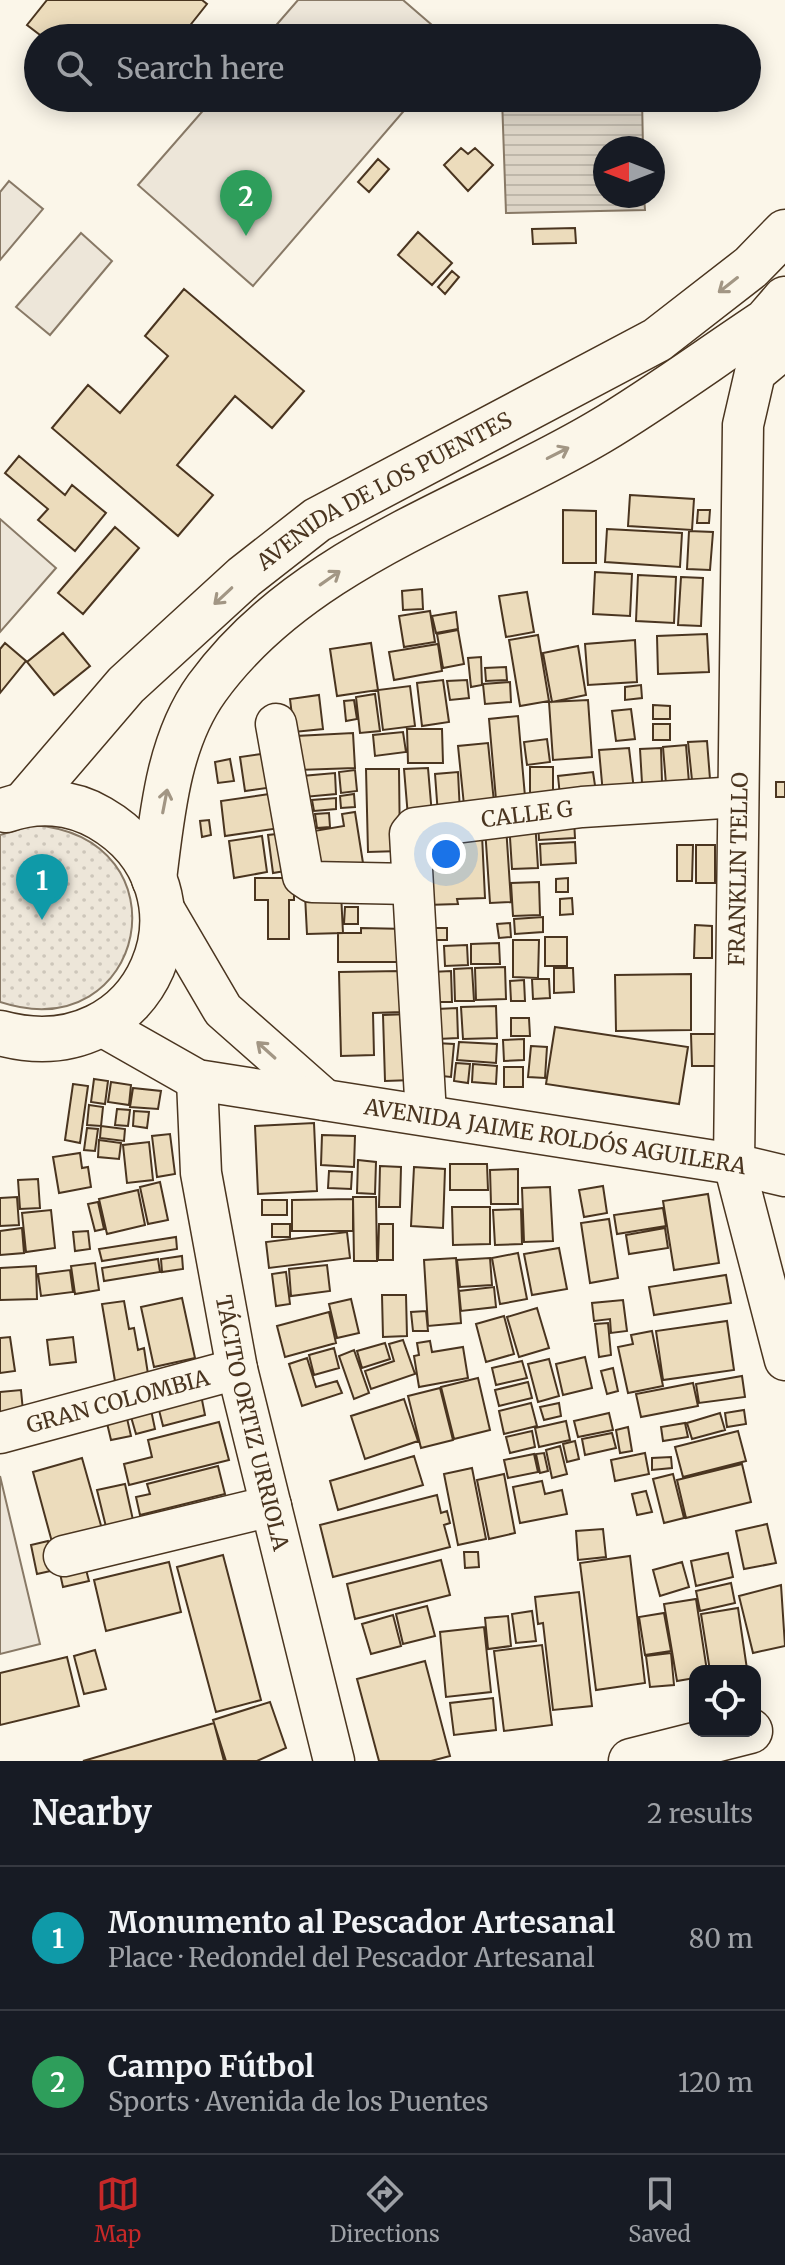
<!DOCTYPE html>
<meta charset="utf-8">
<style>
body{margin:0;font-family:Merriweather,serif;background:#242831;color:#f1f3f6}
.controls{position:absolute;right:24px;bottom:24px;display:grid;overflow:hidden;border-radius:16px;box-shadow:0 4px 20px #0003}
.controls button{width:72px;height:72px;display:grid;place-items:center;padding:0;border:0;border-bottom:2px solid #363941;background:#171b24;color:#f1f3f6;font:40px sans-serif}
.compass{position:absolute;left:593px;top:136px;width:72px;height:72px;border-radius:50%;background:#171b24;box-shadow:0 4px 20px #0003;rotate:270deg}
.you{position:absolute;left:446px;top:854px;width:28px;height:28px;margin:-20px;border:6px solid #fff;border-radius:50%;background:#1a73e8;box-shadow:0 0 0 12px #1a73e833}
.badge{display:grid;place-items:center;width:52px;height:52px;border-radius:50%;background:#c62828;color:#fff;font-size:26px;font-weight:700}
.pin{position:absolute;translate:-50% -66px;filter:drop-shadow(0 2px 4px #0008)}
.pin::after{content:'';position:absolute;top:42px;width:28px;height:24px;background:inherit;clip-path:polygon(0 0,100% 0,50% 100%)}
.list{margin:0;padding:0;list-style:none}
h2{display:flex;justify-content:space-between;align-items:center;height:104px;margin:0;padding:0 32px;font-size:34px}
h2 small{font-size:26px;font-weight:400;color:#9ea1a6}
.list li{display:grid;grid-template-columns:52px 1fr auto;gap:24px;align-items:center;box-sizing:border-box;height:144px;padding:0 32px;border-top:2px solid #363941}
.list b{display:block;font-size:30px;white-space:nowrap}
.list p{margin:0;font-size:26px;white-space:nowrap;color:#9ea1a6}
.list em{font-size:26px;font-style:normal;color:#9ea1a6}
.icon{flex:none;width:44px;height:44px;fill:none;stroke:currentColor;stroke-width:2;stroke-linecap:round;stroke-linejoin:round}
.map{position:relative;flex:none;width:785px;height:1761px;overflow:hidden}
.search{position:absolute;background:#171b24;box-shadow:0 4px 20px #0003;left:24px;right:24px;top:24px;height:88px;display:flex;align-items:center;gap:20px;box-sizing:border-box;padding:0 28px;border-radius:44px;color:#9ea1a6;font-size:30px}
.sheet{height:392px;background:#171b24}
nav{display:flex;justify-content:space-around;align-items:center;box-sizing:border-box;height:112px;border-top:2px solid #363941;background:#171b24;font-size:22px;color:#9ea1a6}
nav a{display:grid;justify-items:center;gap:4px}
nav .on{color:#c62828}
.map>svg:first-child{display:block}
</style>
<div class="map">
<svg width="785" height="1761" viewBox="0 0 785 1761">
<defs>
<pattern id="grass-dots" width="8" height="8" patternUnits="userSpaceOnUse" patternTransform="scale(2)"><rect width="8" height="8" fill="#ede6d9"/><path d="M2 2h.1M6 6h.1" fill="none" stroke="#cdc6ba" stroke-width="1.8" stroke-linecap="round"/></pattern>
<pattern id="water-rules" width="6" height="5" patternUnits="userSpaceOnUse" patternTransform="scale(2)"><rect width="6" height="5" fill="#dcd4c6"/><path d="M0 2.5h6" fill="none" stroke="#beb7aa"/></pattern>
</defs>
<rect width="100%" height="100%" fill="#fbf6e9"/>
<path fill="url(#grass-dots)" stroke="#887966" stroke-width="2" d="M33 825C190 837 147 1050 0 1002V835Z"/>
<path fill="#ede6d9" stroke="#887966" stroke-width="2" d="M298 0H403L447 38H265Z
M214 98H415L253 286 138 185Z
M9 181 43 209 0 260V192Z
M81 233 112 261 50 335 16 307Z
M0 519 56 568 0 632Z
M0 1476 40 1644 0 1654Z"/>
<path fill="url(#water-rules)" stroke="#887966" stroke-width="2" d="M502 98H642L643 148H605V196H644L645 210 506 213Z"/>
<path fill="#ecdcbc" stroke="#4a3520" stroke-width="2" d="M47 0H202L207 4 180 38H109L95 27 86 38H44L27 25Z
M461 148 468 154 475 148 493 165 468 191 444 165Z
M378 159 389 169 369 192 358 182Z
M575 228 576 243 533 244 532 229Z
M418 232 452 263 432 285 398 255Z
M452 271 459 277 445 294 438 287Z
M184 289 304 391 272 428 235 396 177 465 213 495 178 536 52 428 88 385 120 413 168 356 145 336Z
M19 456 65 495 72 485 106 513 75 551 38 520 48 509 5 473Z
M630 495 694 499 692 530 628 526Z
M563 510 596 511V563H563Z
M698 510H710L709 523H697Z
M115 527 139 548 83 614 58 593Z
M607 529 682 533 680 567 605 562Z
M689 531 713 532 710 570 687 569Z
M595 572 632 574 630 616 593 614Z
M638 575 676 577 674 623 636 621Z
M681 577 703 578 701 626 678 625Z
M422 589 423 609 403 610 402 591Z
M527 592 534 632 506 637 499 596Z
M430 611 435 642 404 647 399 616Z
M456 612 458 629 436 633 432 616Z
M458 630 464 664 443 668 437 634Z
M63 633 90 666 54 695 27 662Z
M707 634 709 672 658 674 657 636Z
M538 635 549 701 520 706 509 640Z
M635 640 637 682 588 685 585 644Z
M5 643 26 661 0 693V649Z
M371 643 378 690 337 696 330 649Z
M438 644 442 671 394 680 389 652Z
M578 646 586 695 552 702 543 653Z
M481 657 482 685 471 687 468 658Z
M506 667 507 680 486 681 485 668Z
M443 680 449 722 422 726 417 683Z
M467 680 469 698 450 700 447 681Z
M510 682 511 702 485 704 483 684Z
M641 685 642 698 625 700V687Z
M410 686 415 726 383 730 378 690Z
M375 694 380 731 360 733 356 697Z
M319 695 323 729 294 732 290 699Z
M354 700 357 719 346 721 344 701Z
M588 700 592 757 553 760 549 702Z
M653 705 670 706V719H653Z
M631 709 635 739 616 741 612 711Z
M518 716 526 808 497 811 489 719Z
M653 724H670V740H653Z
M407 729H442L443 763H408Z
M403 732 406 752 375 756 373 735Z
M353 733 355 768 298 770 296 736Z
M547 739 550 762 527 765 524 742Z
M707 741 710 779 692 780 688 742Z
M488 743 495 812 465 815 458 746Z
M686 745 689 783 666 784 663 747Z
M629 748 634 790 603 794 599 750Z
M661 748 662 782 642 783 640 749Z
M269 753 274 787 245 791 240 757Z
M230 759 234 781 218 783 215 762Z
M530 767H553V801H530Z
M428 768 432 815 408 817 404 769Z
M366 769H399L400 851 368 852Z
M355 770 357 791 341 793 339 772Z
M458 772 460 813 438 815 435 774Z
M593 772 596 792 560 796 558 776Z
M335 773 336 794 304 797 302 776Z
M776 782H785V797H776Z
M283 792 287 827 225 836 221 801Z
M354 794 355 807 341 808 340 796Z
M336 798V809L314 811 312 800Z
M355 812 363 863 320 870 314 831 344 826 342 814Z
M329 813 330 827 317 828 315 814Z
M209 820 211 835 202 837 200 821Z
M535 820 538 868 512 869 509 822Z
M574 820 575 838 539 840 538 822Z
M506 826 511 902 490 903 485 828Z
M286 833 291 870 273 873 268 835Z
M482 835 485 898 457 899 458 904 426 905 424 837Z
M262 836 267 872 234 878 229 841Z
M575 842 576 863 541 865 540 844Z
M677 845H693L692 881H677Z
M696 845H715V883H696Z
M255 878H294V900H289V939H268V900H255Z
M568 878V892H556V879Z
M539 882 540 915 513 916 511 883Z
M341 893 343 933 307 934 305 895Z
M572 898 573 914 560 915V899Z
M345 907H358V924H344Z
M543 917V932L515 934 514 919Z
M510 923 511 937 499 938 497 924Z
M695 925 712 926V958H694Z
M361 928 407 929V962H338V933H361Z
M424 928H447V940H424Z
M545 937H567V966H545Z
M513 940H539L538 978 513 977Z
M499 943 500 964H471V944Z
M467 945 468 965 445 966 444 946Z
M505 967 506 999 476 1000 475 968Z
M472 968 474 1001H455L454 969Z
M554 968H573L574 992 554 993Z
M401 971 402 1012 373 1013 374 1055 341 1056 339 972Z
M451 971 452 1002H432L431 972Z
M691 974V1030L616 1031 615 975Z
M532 979H549L550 998 533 999Z
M524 980 525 1001H511L510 981Z
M496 1006 497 1038 463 1039 461 1007Z
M457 1008 458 1038 438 1039 437 1009Z
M411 1014 413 1080 385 1081 383 1015Z
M511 1018H529L530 1036H511Z
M555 1027 688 1047 679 1104 546 1084Z
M691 1034H721V1066H692Z
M524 1039V1060L504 1061 503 1040Z
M459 1042 497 1044 496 1063 457 1060Z
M435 1043 454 1044 451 1077 432 1075Z
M531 1046 547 1047 545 1078 528 1077Z
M456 1063 470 1064 468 1083 454 1081Z
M473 1064 497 1066 496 1084 472 1082Z
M504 1067H523V1087H504Z
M94 1079 108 1081 105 1104 91 1102Z
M111 1082 131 1085 129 1105 108 1102Z
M73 1084 88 1086 80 1143 65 1140Z
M133 1088 161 1091 158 1109 130 1107Z
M89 1105 103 1107 101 1126 87 1125Z
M117 1109 130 1110 128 1126 115 1125Z
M134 1111 149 1112 147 1128 133 1126Z
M314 1123 317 1191 258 1194 255 1126Z
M101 1126 125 1129 124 1141 100 1138Z
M87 1128 98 1129 95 1151 84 1150Z
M170 1134 175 1174 157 1177 152 1136Z
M322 1135 355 1136 354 1167 321 1165Z
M99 1140 121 1143 119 1159 98 1157Z
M149 1142 153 1180 127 1183 123 1145Z
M80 1153 82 1168 88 1167 91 1187 59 1193 53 1157Z
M358 1160 376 1162 375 1194 357 1193Z
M450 1164H487L488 1190H450Z
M380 1166 401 1167 400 1207H379Z
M414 1167 445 1169 443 1228 411 1226Z
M518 1169V1204H491L490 1170Z
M329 1171 352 1172 351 1189 328 1188Z
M38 1179 40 1208 20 1209 18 1180Z
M160 1182 168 1220 148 1224 140 1187Z
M603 1186 607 1213 584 1217 579 1190Z
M550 1187 553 1241 524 1242 522 1188Z
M138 1190 145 1225 107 1234 99 1199Z
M708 1194 719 1263 674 1270 663 1201Z
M17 1197 19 1225 0 1226V1198Z
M353 1197H376L377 1261H354Z
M353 1199V1231H292V1200Z
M262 1200H287V1215H262Z
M98 1202 104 1229 95 1231 88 1204Z
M452 1207H490V1244L453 1245Z
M663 1208 666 1226 617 1234 614 1215Z
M521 1209 522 1244 495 1245 493 1210Z
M51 1210 55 1248 26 1252 22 1213Z
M609 1219 618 1278 590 1283 581 1223Z
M272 1224H290V1237H272Z
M379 1224H393V1260H378Z
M22 1228 24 1253 0 1255V1231Z
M665 1228 668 1248 629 1254 626 1235Z
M88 1231 90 1249 75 1251 73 1232Z
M347 1232 350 1258 269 1268 266 1242Z
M176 1237 177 1249 102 1261 99 1249Z
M559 1248 567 1289 532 1295 524 1254Z
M518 1253 527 1299 500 1304 492 1258Z
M182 1256 183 1269 162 1272 161 1259Z
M456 1258 461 1323 428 1326 424 1260Z
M490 1258 492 1285 460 1287 457 1260Z
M158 1259 160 1272 104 1281 102 1268Z
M95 1263 99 1290 75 1294 71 1266Z
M327 1265 330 1291 291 1296 289 1269Z
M36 1266 37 1299 0 1300V1268Z
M70 1270 73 1292 41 1296 38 1274Z
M286 1272 290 1304 276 1306 272 1274Z
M726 1275 731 1303 654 1315 649 1287Z
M494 1287 496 1307 461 1311 459 1291Z
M382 1295H406L407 1336 383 1337Z
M182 1298 195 1358 154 1367 141 1307Z
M351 1299 359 1333 337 1338 329 1304Z
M623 1300 627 1331 611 1333 610 1319 594 1321 592 1303Z
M124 1301 129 1329 134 1328 138 1350 144 1348 150 1387 117 1393 102 1304Z
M537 1308 549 1348 519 1357 507 1317Z
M426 1311 428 1331H413L411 1312Z
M329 1312 336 1343 285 1357 277 1326Z
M504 1316 514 1354 486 1362 476 1324Z
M727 1321 734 1370 663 1380 656 1331Z
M608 1323 611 1355 599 1357 595 1324Z
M652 1331 663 1386 628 1393 618 1347 633 1344 631 1335Z
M10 1337 15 1371 0 1373V1338Z
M73 1337 76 1362 50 1365 47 1340Z
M403 1340 415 1374 371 1389 365 1371 394 1361 389 1344Z
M430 1341 432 1352 463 1347 468 1378 419 1387 414 1356 419 1355 417 1343Z
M385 1343 390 1359 362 1368 357 1351Z
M334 1348 339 1368 314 1375 309 1355Z
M354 1350 369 1393 354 1399 339 1356Z
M585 1357 592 1388 563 1395 556 1364Z
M307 1358 316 1387 337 1381 342 1393 302 1406 289 1364Z
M549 1359 559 1396 538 1402 528 1364Z
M522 1361 527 1378 496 1385 492 1368Z
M613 1368 618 1391 607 1394 601 1371Z
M742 1376 745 1397 699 1403 696 1384Z
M478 1378 490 1430 454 1439 441 1387Z
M528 1382 532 1398 499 1406 495 1390Z
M693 1383 698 1406 641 1417 636 1394Z
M440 1388 453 1440 421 1448 408 1396Z
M21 1390 24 1422 0 1425V1392Z
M201 1395 205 1415 163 1426 158 1406Z
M404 1399 418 1441 365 1459 351 1416Z
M531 1403 537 1426 504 1434 499 1411Z
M559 1403 561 1416 544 1420 540 1407Z
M150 1405 155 1429 136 1434 129 1410Z
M744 1410 746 1424 727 1427 725 1413Z
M609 1413 613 1430 578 1437 574 1421Z
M720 1413 725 1430 692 1439 687 1423Z
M126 1414 131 1436 111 1440 106 1419Z
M566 1421 570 1440 539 1447 535 1428Z
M219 1422 229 1460 129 1485 124 1464 152 1457 148 1440Z
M685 1423 688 1437 663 1441 661 1427Z
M628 1427 632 1451 620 1453 616 1430Z
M532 1431 535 1447 510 1453 506 1437Z
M738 1431 746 1461 683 1477 675 1447Z
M612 1433 616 1448 585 1455 582 1439Z
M575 1441 579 1459 567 1462 563 1444Z
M560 1446 567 1474 552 1478 546 1450Z
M544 1453 548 1471 540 1473 536 1454Z
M645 1453 649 1474 615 1481 611 1460Z
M534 1454 538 1472 508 1478 504 1460Z
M414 1456 423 1485 338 1510 330 1481Z
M671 1457 672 1468 652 1470V1458Z
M82 1458 102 1529 52 1542 33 1472Z
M742 1464 751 1502 686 1518 677 1480Z
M218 1466 225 1494 140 1515 136 1497 150 1494 147 1484Z
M472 1468 486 1539 458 1545 444 1474Z
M504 1474 515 1533 489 1539 477 1480Z
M673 1474 684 1518 664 1523 653 1479Z
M542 1481 545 1494 562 1490 567 1514 520 1523 513 1487Z
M125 1484 135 1529 108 1535 97 1490Z
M646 1491 652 1512 637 1515 632 1494Z
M437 1495 441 1513 447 1511 450 1523 444 1525 450 1547 333 1577 320 1525Z
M767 1524 776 1563 744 1569 736 1531Z
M603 1529 606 1557 578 1560 576 1531Z
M48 1541 55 1570 37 1574 31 1545Z
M464 1552H478L479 1567 465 1568Z
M728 1553 733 1577 696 1586 691 1561Z
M223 1555 261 1700 216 1712 177 1567Z
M630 1556 645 1683 596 1690 580 1563Z
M441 1560 450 1595 355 1619 347 1584Z
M84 1562 89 1581 63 1587 59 1569Z
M169 1562 181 1612 106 1631 94 1580Z
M682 1562 689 1587 660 1596 653 1570Z
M731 1583 735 1603 700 1611 696 1591Z
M781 1585 785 1646 753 1653 739 1596Z
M579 1592 592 1706 553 1710 543 1623 538 1624 535 1597Z
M696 1599 707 1671H695V1678L677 1681 664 1604Z
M427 1606 435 1636 403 1644 396 1614Z
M738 1608 747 1669 710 1671 701 1614Z
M532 1611 536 1641 516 1643 512 1614Z
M664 1613 671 1651 645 1655 639 1617Z
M393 1615 401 1646 371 1654 362 1624Z
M508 1616 511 1646 488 1649 485 1618Z
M484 1627 491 1692 446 1697 440 1632Z
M542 1645 552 1725 504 1731 494 1651Z
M95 1650 106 1689 84 1694 74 1656Z
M671 1653 674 1685 650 1687 646 1656Z
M67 1657 79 1706 0 1725V1673Z
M425 1661 450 1756 431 1761H379L357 1679Z
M493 1698 496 1730 454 1735 450 1703Z
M270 1702 286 1748 257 1761H226L213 1720Z
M214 1723 224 1761H83Z"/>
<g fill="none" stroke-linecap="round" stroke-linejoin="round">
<defs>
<g id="minor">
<path d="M785 348 755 373 743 425 734 1164 785 1360"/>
<path d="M276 724 303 876 312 882 411 884"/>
<path d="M161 904 223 1010 325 1100"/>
<path id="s1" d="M102 1026 197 1080 734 1164 785 1176"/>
<path id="s2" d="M197 1080 201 1173 237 1369 334 1761"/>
<path id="s3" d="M426 1115 410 834 415 828 582 807 738 797"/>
<path id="s4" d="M0 1433 237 1369"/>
<path d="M64 1556 271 1506"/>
</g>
<g id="major">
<path id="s5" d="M24 804 126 685 244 577 317 520 657 340 751 267 785 232"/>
<path d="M154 879C162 815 168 742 207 688 301 558 467 510 599 432 656 398 710 358 766 321L785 299"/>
<path d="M0 1033C150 1074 223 889 100 818 71 801 37 799 6 810"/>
<path d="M631 1761 750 1731"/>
</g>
</defs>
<use href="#minor" stroke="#4a3520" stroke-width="43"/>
<use href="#major" stroke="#4a3520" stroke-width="47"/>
<use href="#minor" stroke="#fbf6e9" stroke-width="40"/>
<use href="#major" stroke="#fbf6e9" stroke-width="44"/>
</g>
<defs><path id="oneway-shaft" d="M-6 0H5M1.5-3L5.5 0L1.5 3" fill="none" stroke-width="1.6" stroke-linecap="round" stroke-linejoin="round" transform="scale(2)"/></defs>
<g stroke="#a29684">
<use href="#oneway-shaft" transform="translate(728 285) rotate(142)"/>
<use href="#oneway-shaft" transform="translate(558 453) rotate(-27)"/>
<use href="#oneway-shaft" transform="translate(330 578) rotate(-35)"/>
<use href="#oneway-shaft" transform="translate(223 596) rotate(137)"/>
<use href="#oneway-shaft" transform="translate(165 801) rotate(-79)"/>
<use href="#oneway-shaft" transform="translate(266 1050) rotate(-138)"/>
</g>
<g text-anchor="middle" stroke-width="6" stroke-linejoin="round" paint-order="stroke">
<g font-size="22" fill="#4a3520" stroke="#fbf6e9">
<text dy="8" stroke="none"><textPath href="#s5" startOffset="482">AVENIDA DE LOS PUENTES</textPath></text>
<text dy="8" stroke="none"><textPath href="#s3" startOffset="402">CALLE G</textPath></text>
<text transform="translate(738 869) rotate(-89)" y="8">FRANKLIN TELLO</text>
<text dy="8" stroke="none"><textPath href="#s1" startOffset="472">AVENIDA JAIME ROLDÓS AGUILERA</textPath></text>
<text dy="8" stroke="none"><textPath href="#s4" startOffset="122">GRAN COLOMBIA</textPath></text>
<text dy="8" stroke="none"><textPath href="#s2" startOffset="348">TÁCITO ORTIZ URRIOLA</textPath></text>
</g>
</g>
</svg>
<div class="controls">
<button><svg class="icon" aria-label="locate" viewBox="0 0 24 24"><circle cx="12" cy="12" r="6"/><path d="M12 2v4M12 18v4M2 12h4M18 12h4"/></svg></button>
</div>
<svg class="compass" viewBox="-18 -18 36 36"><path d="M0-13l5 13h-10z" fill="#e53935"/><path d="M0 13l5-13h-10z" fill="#9ea1a6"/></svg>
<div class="you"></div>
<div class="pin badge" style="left:42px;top:920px;background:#0f9aa8">1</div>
<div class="pin badge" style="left:246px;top:236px;background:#2e9e5b">2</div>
<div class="search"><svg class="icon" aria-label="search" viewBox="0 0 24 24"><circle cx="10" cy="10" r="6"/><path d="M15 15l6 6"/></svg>Search here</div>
</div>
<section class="sheet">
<h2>Nearby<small>2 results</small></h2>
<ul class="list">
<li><span class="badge" style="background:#0f9aa8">1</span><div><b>Monumento al Pescador Artesanal</b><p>Place · Redondel del Pescador Artesanal</p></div><em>80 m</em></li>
<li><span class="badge" style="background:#2e9e5b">2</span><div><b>Campo Fútbol</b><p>Sports · Avenida de los Puentes</p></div><em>120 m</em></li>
</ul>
</section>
<nav>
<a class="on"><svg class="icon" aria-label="map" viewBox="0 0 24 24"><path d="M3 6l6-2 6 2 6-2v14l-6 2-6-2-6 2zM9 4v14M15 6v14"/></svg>Map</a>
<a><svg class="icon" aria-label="directions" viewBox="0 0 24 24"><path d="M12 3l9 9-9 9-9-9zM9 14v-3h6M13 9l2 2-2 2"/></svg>Directions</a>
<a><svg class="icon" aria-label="saved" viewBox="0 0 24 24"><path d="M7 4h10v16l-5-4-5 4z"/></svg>Saved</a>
</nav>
